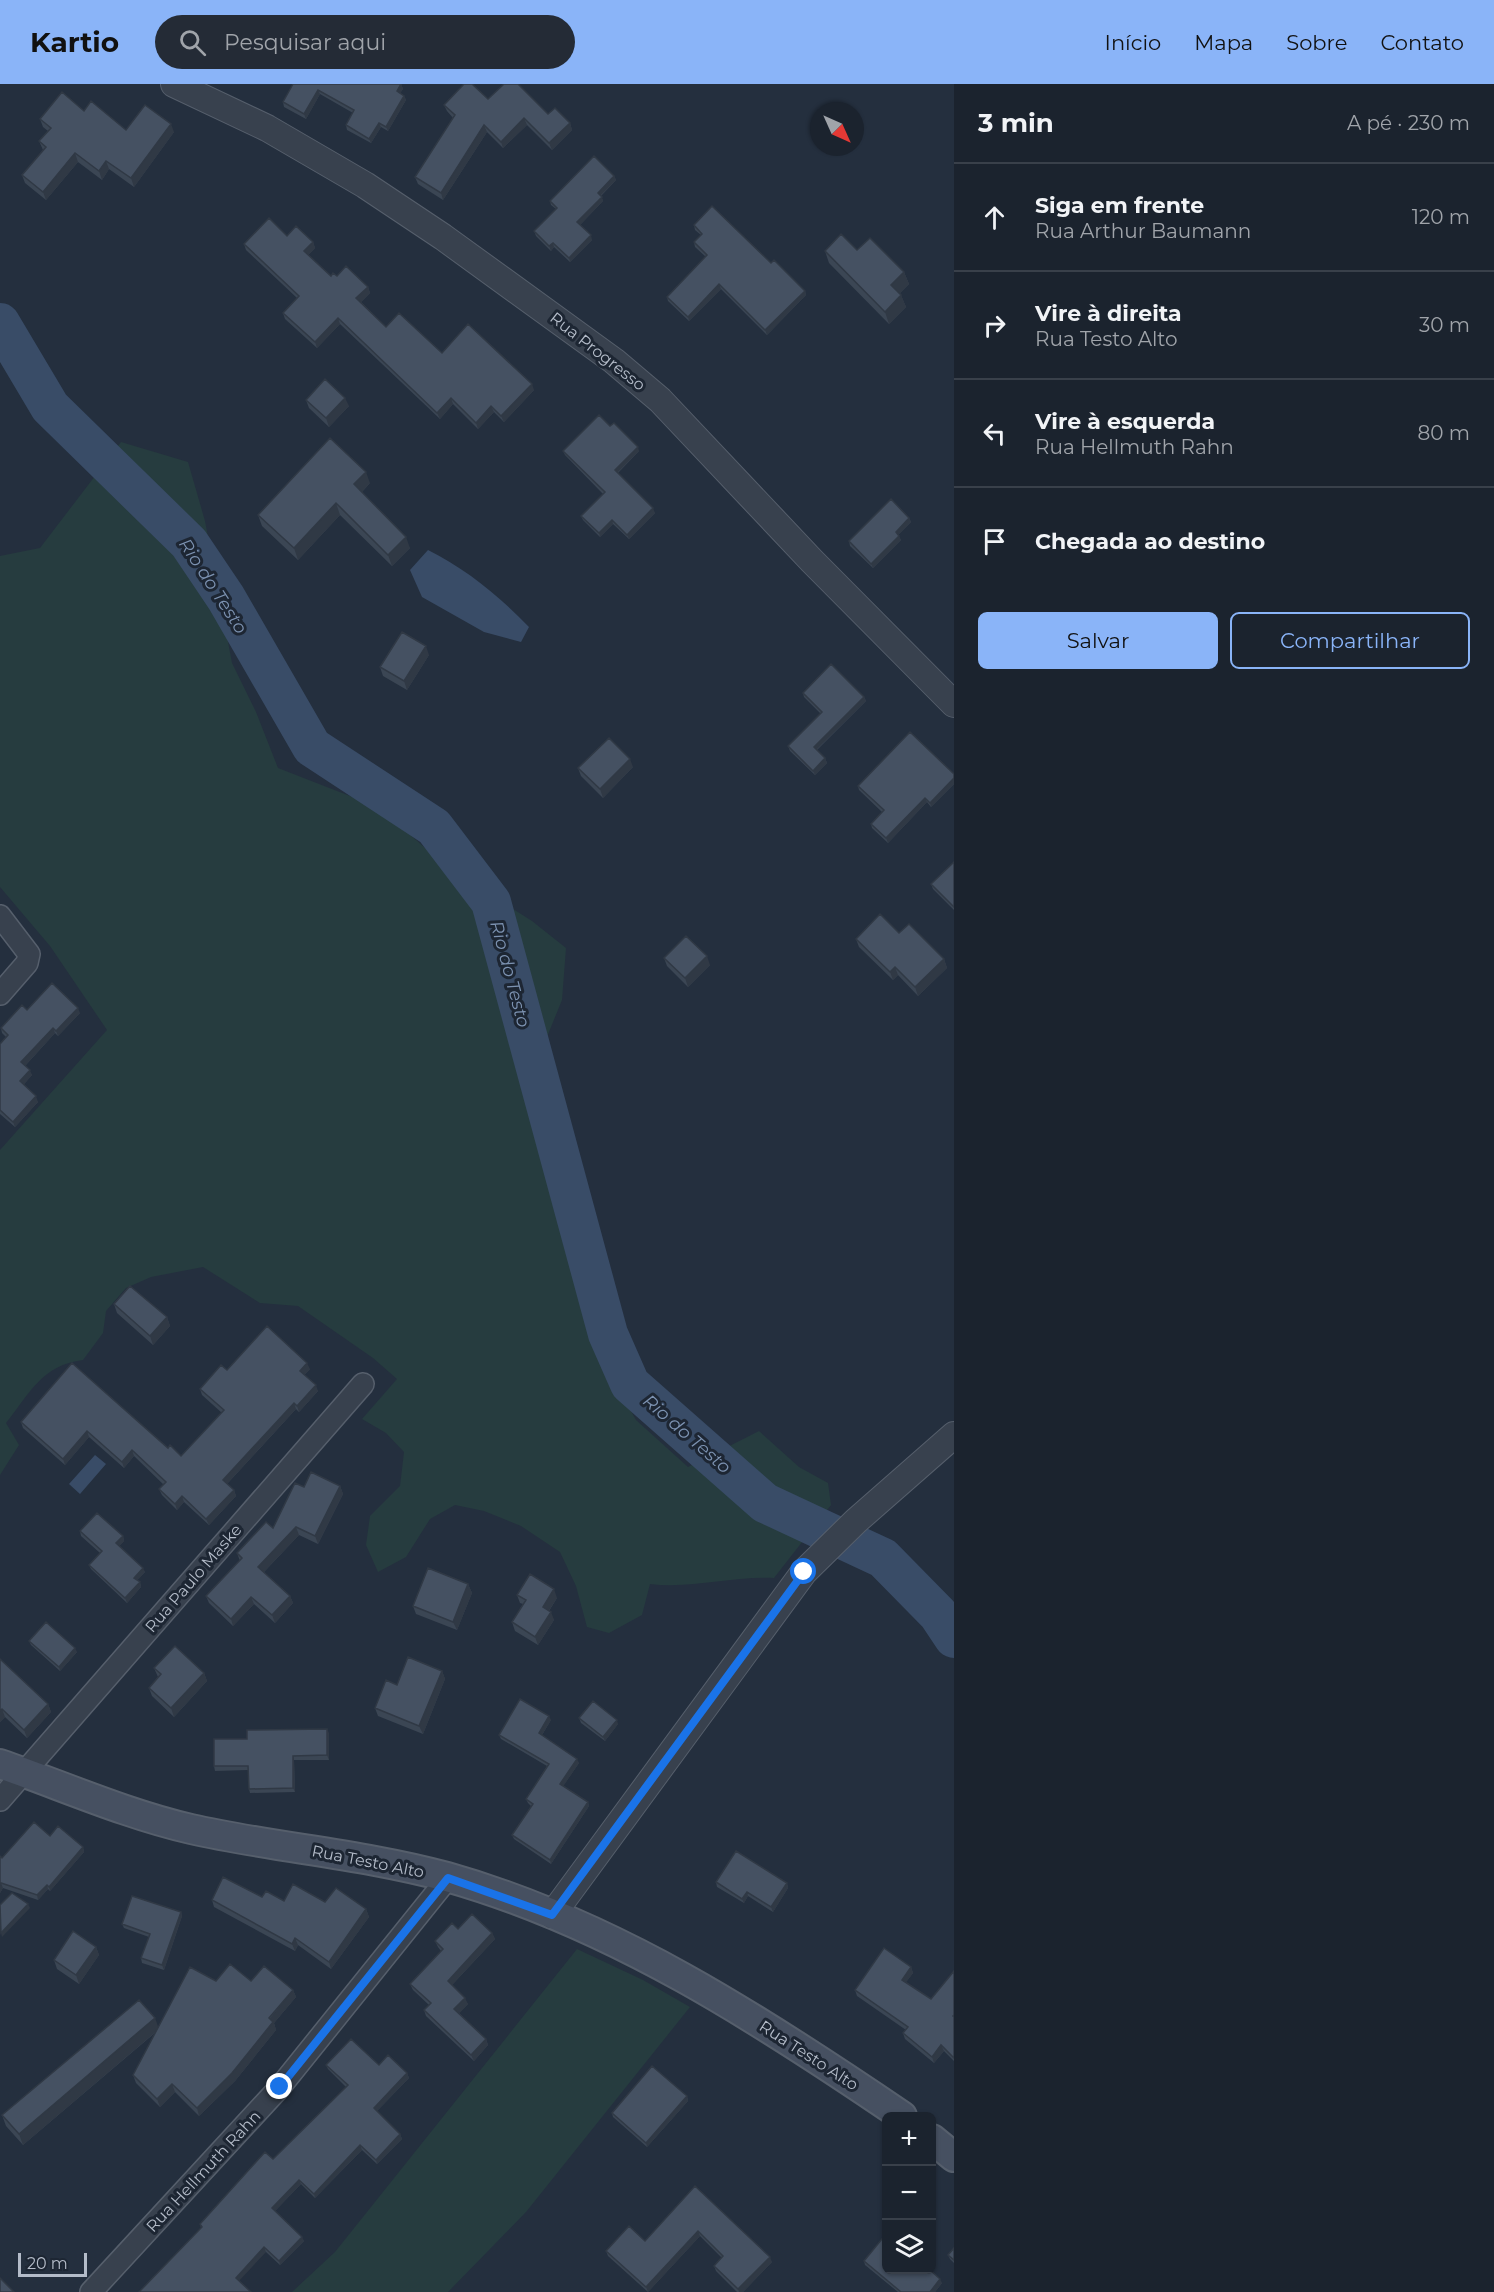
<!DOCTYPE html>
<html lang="pt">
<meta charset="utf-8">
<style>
body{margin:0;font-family:Montserrat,sans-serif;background:#242b36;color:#f1f3f6}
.controls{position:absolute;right:18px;bottom:18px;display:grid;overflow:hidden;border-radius:9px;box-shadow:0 2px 4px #0004}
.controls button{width:54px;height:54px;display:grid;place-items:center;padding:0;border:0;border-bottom:2px solid #39404a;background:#1b232e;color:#f1f3f6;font:30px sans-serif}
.compass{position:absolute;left:810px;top:18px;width:54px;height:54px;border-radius:50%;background:#1b232e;box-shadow:0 2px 4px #0004;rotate:135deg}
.scale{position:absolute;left:18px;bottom:15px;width:69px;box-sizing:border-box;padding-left:6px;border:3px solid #b4bcc9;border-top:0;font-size:16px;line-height:21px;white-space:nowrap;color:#b4bcc9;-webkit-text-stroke:4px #1d2633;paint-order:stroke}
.stop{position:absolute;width:18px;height:18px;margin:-14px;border:4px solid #1a73e8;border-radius:50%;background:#fff}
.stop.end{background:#1a73e8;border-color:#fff;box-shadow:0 2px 6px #0008}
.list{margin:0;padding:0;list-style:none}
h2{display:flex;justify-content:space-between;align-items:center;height:78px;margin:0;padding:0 24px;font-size:26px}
h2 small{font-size:20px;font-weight:400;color:#a0a4aa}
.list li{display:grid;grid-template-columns:39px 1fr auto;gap:18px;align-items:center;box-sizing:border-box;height:108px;padding:0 24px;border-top:2px solid #39404a}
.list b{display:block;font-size:22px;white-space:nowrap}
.list p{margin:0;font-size:20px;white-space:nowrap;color:#a0a4aa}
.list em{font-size:20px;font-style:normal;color:#a0a4aa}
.actions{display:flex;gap:12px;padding:18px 24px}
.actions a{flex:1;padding:14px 0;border:2px solid #8ab4f8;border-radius:9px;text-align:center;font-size:21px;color:#8ab4f8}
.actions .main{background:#8ab4f8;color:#111}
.icon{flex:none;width:33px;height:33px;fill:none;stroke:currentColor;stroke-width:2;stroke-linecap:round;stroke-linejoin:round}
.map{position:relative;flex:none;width:954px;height:2208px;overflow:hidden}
header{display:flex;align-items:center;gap:36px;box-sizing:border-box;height:84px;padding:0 30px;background:#8ab4f8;color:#111}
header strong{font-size:28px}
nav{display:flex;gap:33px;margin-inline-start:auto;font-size:21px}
.search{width:420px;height:54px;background:#242b36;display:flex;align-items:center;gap:15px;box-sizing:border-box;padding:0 21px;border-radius:33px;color:#a0a4aa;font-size:22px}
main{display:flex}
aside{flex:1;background:#1b232e}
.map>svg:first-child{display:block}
</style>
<header>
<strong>Kartio</strong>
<div class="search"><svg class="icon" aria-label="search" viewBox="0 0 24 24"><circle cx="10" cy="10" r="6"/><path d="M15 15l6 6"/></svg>Pesquisar aqui</div>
<nav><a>Início</a><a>Mapa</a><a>Sobre</a><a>Contato</a></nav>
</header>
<main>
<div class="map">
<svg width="954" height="2208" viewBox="0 0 954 2208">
<rect width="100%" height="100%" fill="#242f3e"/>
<path fill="#263c3f" d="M121 358 188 378 205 437 232 579 256 628 278 684 355 714 408 749 447 783 532 837 566 864 562 916 525 1007 571 1165 593 1260 636 1336 688 1383 759 1347 799 1383 828 1399 831 1421 774 1494C731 1492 692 1505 650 1500L642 1531 609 1549 587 1543 576 1502 560 1468 521 1442 484 1427 455 1421 430 1435 406 1473 378 1488 366 1461 370 1432 400 1402 404 1368 386 1349 362 1335 397 1295 373 1274 298 1222 260 1219 203 1183 151 1193 126 1204 106 1227 103 1249 83 1276C42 1281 30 1309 6 1339L19 1361 0 1391V1066L107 946 50 862 0 803V472L40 464Z
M577 1865 643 1896 690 1923 526 2128 448 2208H292L335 2168Z"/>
<path fill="#394c67" d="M428 466C465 484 500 513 529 543L521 558 484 548 422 513 410 486Z
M95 1371 106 1380 80 1410 69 1400Z"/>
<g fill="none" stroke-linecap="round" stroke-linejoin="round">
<path stroke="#394c67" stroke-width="40" d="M0 239 50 323 189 459 226 514 312 663 434 743 491 818 608 1250 630 1300 765 1419 883 1474 938 1530 954 1554"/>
<defs>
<path id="minor" d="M0 832 29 870 27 879 0 910
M0 1716 363 1300
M91 2208 280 2003 448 1794"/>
<path id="tertiary" d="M174 0 267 44 365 101 443 153 614 277 660 316 812 477 954 620
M552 1831 804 1488 856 1437 954 1351"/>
<path id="secondary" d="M0 1680C63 1702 126 1730 191 1745 275 1764 363 1770 447 1793 613 1840 761 1936 902 2032
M932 2055 954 2073"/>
</defs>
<use href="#minor" stroke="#565f6c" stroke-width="24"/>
<use href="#tertiary" stroke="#565f6c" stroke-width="28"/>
<use href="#secondary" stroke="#565f6c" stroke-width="32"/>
<use href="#minor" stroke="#38414e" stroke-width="21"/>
<use href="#tertiary" stroke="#38414e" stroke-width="26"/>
<use href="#secondary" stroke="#465061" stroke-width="28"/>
</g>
<path fill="#3b4654" d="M293 0H401L403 5 400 9 404 12 406 16 388 47 381 43 371 59 347 46 346 41 353 29 320 10 306 35 284 23 283 18Z
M488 15 548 30 570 39 572 46 552 66 527 41 503 64 487 48 443 116 418 100 415 93 453 34 447 27 444 21Z
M84 27 126 46 174 48 134 103 109 85 102 96 78 78 46 116 25 99 22 91 43 66 39 57 48 47 43 43 40 35Z
M614 92 616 96 601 112 603 117 580 141 592 156 570 178 554 163 551 167 536 152 534 147 556 125 551 121 550 117Z
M694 141 771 179 805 207 806 211 767 251 721 205 689 237 668 217 667 213 706 173 695 163 694 158 701 151 695 146Z
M287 152 313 158 315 164 308 171 331 192H337L368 203 370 209 361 218 386 243 442 269 534 306 504 338 494 328 478 345 453 320 440 335 340 240 317 264 285 235 283 229 297 214 246 166 244 160Z
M857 166 904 188 909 200 900 209 906 223 889 240 829 179 825 167Z
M306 316 349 322 329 343 309 324Z
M610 342 639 367 618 389 655 429 629 455 613 440 600 453 583 436 581 432 603 410 565 371 563 367Z
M370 399 362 408 410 464 392 482 340 431 298 476 262 442 258 431Z
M909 434 911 438 898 451 901 456 873 484 850 462 849 457Z
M429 571 407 606 383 592 380 583Z
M803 609 864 613 866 617 817 666 825 674 827 679 815 691 790 667 788 662 821 630 804 613Z
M633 683 603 714 581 692 578 684Z
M954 690V700L931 723 927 718 888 759 872 744 871 740 882 728 859 706 858 702Z
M954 778V826L933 805 931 800Z
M899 849 944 875 947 884 918 912 898 891 893 896 859 863 856 855Z
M664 874 710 881 688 903 667 882Z
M27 926 80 929 58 952 55 949 25 982 32 991 23 1001 38 1018 15 1043 0 1030V960L6 953 2 949 1 944Z
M114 1220 167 1233 170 1242 153 1261 117 1229Z
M72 1279 168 1364 181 1372 222 1329 202 1311 200 1305 227 1286 310 1285 304 1291 318 1307 299 1328 296 1325 227 1400 234 1406 236 1412 209 1441 184 1418 177 1426 162 1411 159 1405 164 1401 134 1372 124 1384 89 1353 65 1381 23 1344 21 1338Z
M340 1402 343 1410 318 1460 299 1451 264 1488 290 1512 293 1519 275 1539 254 1520 233 1542 209 1519 206 1512 240 1477 237 1469 273 1444 304 1403Z
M80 1447 123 1452 124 1457 119 1462 145 1488 137 1496 140 1498 141 1503 127 1519 91 1485 89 1481 100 1469 81 1452Z
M468 1500 472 1509 457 1546 416 1530 413 1522Z
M517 1511 557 1514 549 1527 554 1536 538 1561 515 1547 512 1538 523 1520 520 1519Z
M29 1557 77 1568 60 1587 31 1561Z
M0 1575 48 1620 51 1628 27 1654 5 1633 0 1638Z
M154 1584 204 1589 207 1597 174 1633 152 1612 149 1604 158 1593Z
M442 1587 445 1595 423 1650 378 1632 375 1624 397 1601Z
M579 1634 618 1640 605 1657 581 1639Z
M551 1636 542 1651 579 1679 563 1702 588 1718 589 1722 551 1780 514 1755 512 1751 531 1722 528 1719 526 1715 547 1682 501 1655 499 1651Z
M329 1649V1676H294L295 1708 250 1709 249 1705 248 1686 215 1687 214 1682 247 1655Z
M50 1752 83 1763 84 1768 50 1807 48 1805 38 1816 3 1804 0 1809V1772L2 1774Z
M716 1798 787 1799 788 1804 773 1828 748 1812 744 1819 717 1803Z
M262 1813 284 1817 325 1818 366 1825 369 1833 331 1885 298 1861 295 1867 214 1823 212 1816Z
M181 1828 182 1832 164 1886 142 1879 141 1874 149 1853 124 1844 122 1840Z
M458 1845 492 1849 495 1855 452 1901 468 1920 459 1929 486 1955 488 1961 474 1977 426 1932 424 1926 429 1921 413 1906 410 1900 441 1867 438 1863 435 1857Z
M96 1863 99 1871 79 1900 57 1885 54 1876Z
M911 1883 913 1889 906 1898 931 1915 954 1887V1977L944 1967 934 1979 905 1955 903 1949 906 1946 857 1912 855 1906Z
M216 1897H251L293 1906 296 1913 274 1939 276 1946 235 1997 199 2032 175 2008 160 2023 136 1999 133 1991 156 1948 23 2061 6 2042 2 2031 158 1943Z
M326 1981H379L407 1989 409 1994 377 2027 400 2050 402 2055 377 2080 362 2066 315 2114 301 2100 275 2127 304 2157 280 2181 266 2168 139 2208 201 2144 200 2140 273 2075 346 2003 328 1985Z
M687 2012 688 2017 647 2063 613 2033 612 2029Z
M695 2102 772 2178 743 2208H737L716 2187 714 2182 722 2174 700 2152 648 2208 608 2172 606 2167 645 2157Z
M954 2164V2179L950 2175 948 2171Z
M864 2177 942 2199 935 2208H898L865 2181Z"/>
<path fill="#303945" d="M401 0 403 5 398 12 397 7Z
M318 6 320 10 306 35 304 30Z
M404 12 406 16 388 47 386 43Z
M524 34 527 41 503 64 501 58Z
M379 39 381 43 371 59 369 55Z
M570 39 572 46 552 66 549 59Z
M171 40 174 48 134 103 131 94Z
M484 41 487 48 443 116 441 109Z
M75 69 78 78 46 116 43 108Z
M106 77 109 85 102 96 99 87Z
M614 92 616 96 599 113 598 109Z
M602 113 603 117 579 142 577 138Z
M591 151 592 156 570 178 569 174Z
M313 158 315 164 306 173 304 167Z
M553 159 554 163 551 167 549 162Z
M904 188 909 200 896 213 891 201Z
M719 200 721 205 689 237 688 233Z
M368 203 370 209 359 220 356 214Z
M805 207 806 211 767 251 765 246Z
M901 211 906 223 889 240 885 228Z
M338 234 340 240 317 264 315 258Z
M532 300 534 306 504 338 501 332Z
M345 314 349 322 329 343 326 334Z
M451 314 453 320 440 335 437 329Z
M491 322 494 328 478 345 476 339Z
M638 363 639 367 616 390 615 386Z
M366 388 370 399 358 412 354 400Z
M336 419 340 431 298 476 294 464Z
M653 424 655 429 629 455 627 451Z
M909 434 911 438 897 452 896 448Z
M612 436 613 440 600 453 599 449Z
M899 452 901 456 873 484 871 480Z
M406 453 410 464 392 482 388 471Z
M426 562 429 571 407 606 404 597Z
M864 613 866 617 815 667 814 663Z
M825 674 827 679 815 691 813 687Z
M630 675 633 683 603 714 600 705Z
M954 694V700L931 723 930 719Z
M925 714 927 718 888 759 886 754Z
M707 872 710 881 688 903 685 894Z
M944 875 947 884 918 912 915 903Z
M895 883 898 891 893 896 890 888Z
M78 924 80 929 58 952 56 947Z
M53 944 55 949 23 984 21 978Z
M30 986 32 991 22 1003 20 997Z
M36 1012 38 1018 15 1043 13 1038Z
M167 1233 170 1242 153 1261 150 1252Z
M307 1279 310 1285 302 1293 300 1287Z
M316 1301 318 1307 299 1328 297 1322Z
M294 1319 296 1325 225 1402 223 1396Z
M87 1347 89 1353 65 1381 63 1375Z
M132 1366 134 1372 124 1384 122 1378Z
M340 1402 343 1410 318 1460 315 1452Z
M234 1406 236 1412 209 1441 206 1435Z
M182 1412 184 1418 177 1426 175 1420Z
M296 1443 299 1451 261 1491 258 1483Z
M123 1452 124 1457 118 1464 116 1459Z
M143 1484 145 1488 136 1498 134 1494Z
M140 1498 141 1503 127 1519 125 1514Z
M468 1500 472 1509 457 1546 453 1538Z
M554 1505 557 1514 546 1531 543 1523Z
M290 1512 293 1519 275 1539 272 1531Z
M251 1513 254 1520 233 1542 231 1535Z
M551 1528 554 1536 538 1561 535 1553Z
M75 1564 77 1568 60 1587 59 1583Z
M442 1587 445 1595 423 1650 419 1642Z
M204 1589 207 1597 174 1633 171 1624Z
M48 1620 51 1628 27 1654 24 1646Z
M2 1625 5 1633 0 1638V1627Z
M549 1632 551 1636 540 1654 539 1649Z
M617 1636 618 1640 605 1657 603 1653Z
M327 1645 329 1649V1676L327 1671Z
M293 1672 294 1676 295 1708 293 1704Z
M577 1675 579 1679 562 1704 560 1700Z
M588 1718 589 1722 551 1780 550 1776Z
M83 1763 84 1768 50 1807 49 1803Z
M1 1799 3 1804 0 1809V1801Z
M787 1799 788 1804 773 1828 771 1823Z
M47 1801 48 1805 38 1816 37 1811Z
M747 1808 748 1812 744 1819 742 1815Z
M28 1820 30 1824 2 1853 1 1849Z
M366 1825 369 1833 331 1885 329 1878Z
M181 1828 182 1832 164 1886 162 1881Z
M492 1849 495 1855 450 1903 448 1897Z
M295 1854 298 1861 295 1867 292 1860Z
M96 1863 99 1871 79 1900 76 1891Z
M911 1883 913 1889 904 1901 902 1896Z
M293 1906 296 1913 274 1939 276 1946 235 1997 199 2032 197 2024Z
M465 1914 468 1920 457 1932 454 1925Z
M155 1934 159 1945 23 2061 19 2050Z
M486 1955 488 1961 474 1977 471 1971Z
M941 1961 944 1967 934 1979 932 1973Z
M407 1989 409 1994 375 2029 374 2024Z
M172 2000 175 2008 160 2023 157 2015Z
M687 2012 688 2017 647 2063 646 2059Z
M400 2050 402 2055 377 2080 376 2076Z
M360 2061 362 2066 315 2114 314 2110Z
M299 2096 301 2100 274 2128 272 2124Z
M698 2147 700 2152 648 2208 646 2203Z
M302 2153 304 2157 280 2181 279 2177Z
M264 2163 266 2168 238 2198 236 2194Z
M770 2173 772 2178 743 2208H739L738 2205Z
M940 2195 942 2199 935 2208H930Z"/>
<path fill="#455162" stroke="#303945" stroke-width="1.5" d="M293 0H401L397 7 404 12 386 43 379 39 369 55 346 41 354 26 318 6 304 30 283 18Z
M464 0H472L488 15 504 0H518L548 30 555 24 570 39 549 59 524 34 501 58 484 41 441 109 415 93 455 31 444 21Z
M62 8 84 27 91 17 126 46 145 21 171 40 131 94 106 77 99 87 75 69 43 108 22 91 46 63 39 57 51 44 40 35Z
M594 72 614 92 598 109 602 113 577 138 591 151 569 174 553 159 549 162 534 147 557 124 550 117Z
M712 122 771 179 774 176 805 207 765 246 719 200 688 233 667 213 707 171 694 158 702 150 694 141Z
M269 134 287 152 296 142 313 158 304 167 331 192 333 189 337 192 346 182 368 203 356 214 386 243 399 229 442 269 468 240 532 300 501 332 491 322 476 339 451 314 437 329 338 234 315 258 283 229 299 212 244 160Z
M841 150 857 166 870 154 904 188 891 201 901 211 885 228 825 167Z
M325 295 345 314 326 334 306 316Z
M599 331 610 342 614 339 638 363 615 386 653 424 627 451 612 436 599 449 581 432 605 408 563 367Z
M330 354 366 388 354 400 406 453 388 471 336 419 294 464 258 431Z
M891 415 909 434 896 448 899 452 871 480 849 457Z
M402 548 426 562 404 597 380 583Z
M831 580 864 613 814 663 825 674 813 687 788 662 822 628 803 609Z
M910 648 954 690V694L930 719 925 714 886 754 871 740 884 726 858 702Z
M609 654 630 675 600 705 578 684Z
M954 778V823L931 800Z
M880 830 899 849 909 840 944 875 915 903 895 883 890 888 856 855Z
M686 852 707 872 685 894 664 874Z
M52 899 78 924 56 947 53 944 21 978 30 986 20 997 36 1012 13 1038 0 1026V960L8 951 1 944 22 921 27 926Z
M130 1202 167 1233 150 1252 114 1220Z
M267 1242 307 1279 300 1287 316 1301 297 1322 294 1319 223 1396 234 1406 206 1435 182 1412 175 1420 159 1405 166 1398 132 1366 122 1378 87 1347 63 1375 21 1338 72 1279 168 1364 170 1361 181 1372 224 1326 200 1305 221 1281 227 1286Z
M311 1388 340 1402 315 1452 296 1443 258 1483 290 1512 272 1531 251 1513 231 1535 206 1512 242 1474 237 1469 266 1438 273 1444 295 1399 304 1403Z
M97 1429 123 1452 116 1459 143 1484 134 1494 140 1498 125 1514 89 1481 102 1467 80 1447Z
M428 1484 468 1500 453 1538 413 1522Z
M530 1490 554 1505 543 1523 551 1528 535 1553 512 1538 526 1516 517 1511Z
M46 1538 75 1564 59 1583 29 1557Z
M175 1562 204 1589 171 1624 149 1604 161 1590 154 1584Z
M408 1573 442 1587 419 1642 375 1624 386 1596 397 1601Z
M0 1575 48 1620 24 1646 2 1625 0 1627Z
M520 1615 549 1632 539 1649 577 1675 560 1700 588 1718 550 1776 512 1751 533 1720 526 1715 549 1680 499 1651Z
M593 1617 617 1636 603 1653 579 1634Z
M327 1645V1671L293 1672V1704L249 1705 248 1682H214V1655H247V1646Z
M34 1738 50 1752 58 1742 83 1763 49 1803 47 1801 37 1811 1 1799 0 1801V1772L2 1774Z
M736 1767 787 1799 771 1823 747 1808 742 1815 716 1798Z
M223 1793 262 1813 266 1807 284 1817 293 1800 325 1818 336 1804 366 1825 329 1878 295 1854 292 1860 212 1816Z
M12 1809 28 1820 1 1849 0 1821Z
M132 1812 181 1828 162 1881 141 1874 150 1850 122 1840Z
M472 1830 492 1849 448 1897 465 1914 454 1925 486 1955 471 1971 424 1926 431 1919 410 1900 443 1865 435 1857 452 1839 458 1845Z
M73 1847 96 1863 76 1891 54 1876Z
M884 1864 911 1883 902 1896 931 1915 954 1887V1931L953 1932 954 1933V1974L941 1961 932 1973 903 1949 908 1943 855 1906Z
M230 1880 251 1897 264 1882 293 1906 269 1934 273 1938 232 1989 197 2024 172 2000 157 2015 133 1991 190 1883 216 1897Z
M139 1916 155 1934 19 2050 2 2031Z
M351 1955 379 1981 388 1971 407 1989 374 2024 400 2050 376 2076 360 2061 314 2110 299 2096 272 2124 302 2153 279 2177 264 2163 236 2194 251 2208H139L202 2143 200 2140 265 2068 273 2075 348 2001 326 1981Z
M652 1982 687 2012 646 2059 612 2029Z
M695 2102 770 2173 738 2205 714 2182 723 2172 698 2147 646 2203 606 2167 629 2142 645 2157Z
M886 2150V2186H930L940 2195 930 2208H901L864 2177Z
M954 2164V2176L948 2171Z
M0 2194 14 2208H0Z"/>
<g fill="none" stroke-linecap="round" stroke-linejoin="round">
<path stroke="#1a73e8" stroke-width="8" d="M280 2003 448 1794 552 1831 804 1488"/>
</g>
<g text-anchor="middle" stroke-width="6" stroke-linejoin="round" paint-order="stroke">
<g font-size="16" fill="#b4bcc9" stroke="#1d2633">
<text transform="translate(598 267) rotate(38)" y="6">Rua Progresso</text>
<text transform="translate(193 1494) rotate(-49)" y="6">Rua Paulo Maske</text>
<text transform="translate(368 1777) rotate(11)" y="6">Rua Testo Alto</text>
<text transform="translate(809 1971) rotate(33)" y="6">Rua Testo Alto</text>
<text transform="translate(203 2087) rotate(-47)" y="6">Rua Hellmuth Rahn</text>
</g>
<g font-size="18" font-style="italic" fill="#7c92b1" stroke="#1d2633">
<text transform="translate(213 502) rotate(57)" y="6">Rio do Testo</text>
<text transform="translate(510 890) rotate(75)" y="6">Rio do Testo</text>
<text transform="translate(687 1350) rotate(41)" y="6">Rio do Testo</text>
</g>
</g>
</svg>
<div class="controls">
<button>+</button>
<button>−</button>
<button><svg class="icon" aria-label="layers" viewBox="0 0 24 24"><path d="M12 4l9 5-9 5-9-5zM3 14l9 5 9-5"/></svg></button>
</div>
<svg class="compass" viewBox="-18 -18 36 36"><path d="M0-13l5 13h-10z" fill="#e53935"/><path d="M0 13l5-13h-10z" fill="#a0a4aa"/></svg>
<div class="scale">20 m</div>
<div class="stop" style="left:804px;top:1488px"></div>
<div class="stop end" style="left:280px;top:2003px"></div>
</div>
<aside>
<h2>3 min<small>A pé · 230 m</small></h2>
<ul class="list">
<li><svg class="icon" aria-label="ahead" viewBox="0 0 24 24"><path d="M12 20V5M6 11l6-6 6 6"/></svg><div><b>Siga em frente</b><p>Rua Arthur Baumann</p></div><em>120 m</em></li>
<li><svg class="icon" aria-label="right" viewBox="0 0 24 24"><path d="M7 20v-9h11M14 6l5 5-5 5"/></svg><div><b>Vire à direita</b><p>Rua Testo Alto</p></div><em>30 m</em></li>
<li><svg class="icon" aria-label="left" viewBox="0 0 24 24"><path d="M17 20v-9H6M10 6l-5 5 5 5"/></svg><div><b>Vire à esquerda</b><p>Rua Hellmuth Rahn</p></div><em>80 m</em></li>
<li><svg class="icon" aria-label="arrive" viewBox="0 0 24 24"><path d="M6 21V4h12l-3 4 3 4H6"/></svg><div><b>Chegada ao destino</b></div></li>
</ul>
<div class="actions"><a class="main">Salvar</a><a>Compartilhar</a></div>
</aside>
</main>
